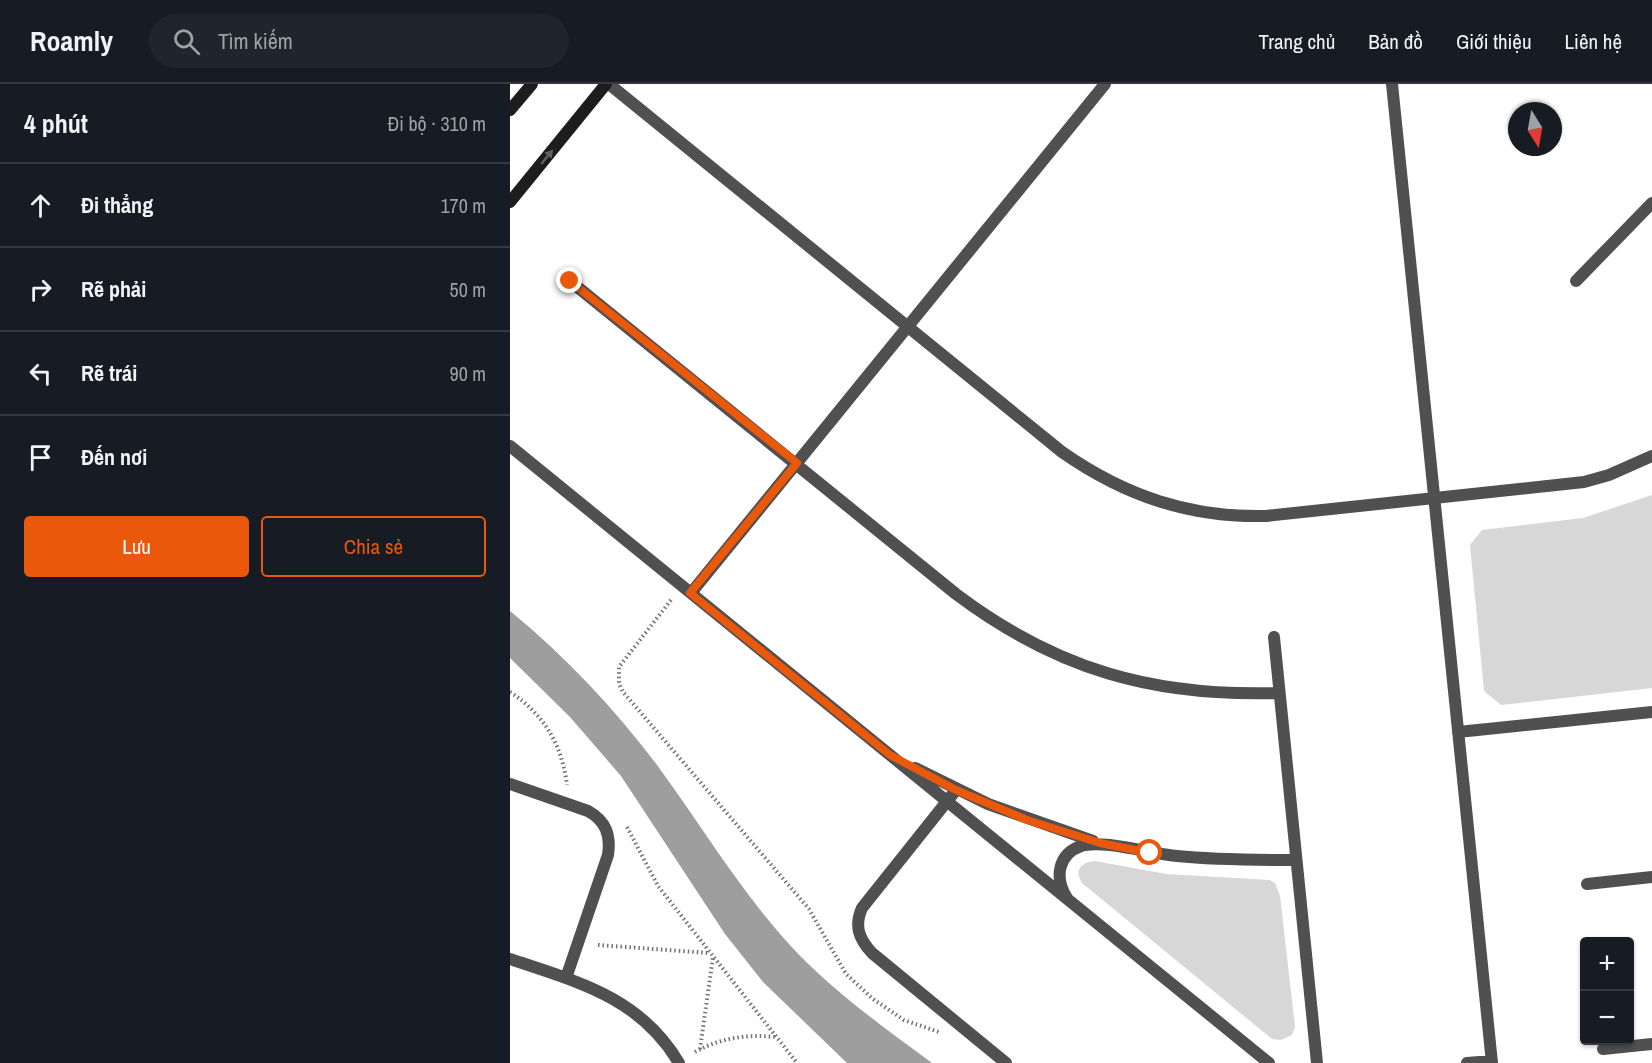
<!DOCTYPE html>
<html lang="vi">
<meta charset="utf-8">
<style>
body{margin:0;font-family:"Archivo Narrow",sans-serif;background:#20242c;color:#f1f3f6}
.controls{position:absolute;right:18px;bottom:18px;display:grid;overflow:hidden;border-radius:6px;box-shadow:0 2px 4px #0004}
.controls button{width:54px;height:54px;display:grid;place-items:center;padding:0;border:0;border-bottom:2px solid #363941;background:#171b24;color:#f1f3f6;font:30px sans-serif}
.compass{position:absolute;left:998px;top:18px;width:54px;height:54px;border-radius:50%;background:#171b24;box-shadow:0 2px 4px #0004;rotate:169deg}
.stop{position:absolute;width:18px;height:18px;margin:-14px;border:4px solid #ea580c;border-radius:50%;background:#fff}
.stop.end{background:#ea580c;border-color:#fff;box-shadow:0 2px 6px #0008}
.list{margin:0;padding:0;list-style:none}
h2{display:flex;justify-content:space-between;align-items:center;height:78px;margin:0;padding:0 24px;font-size:26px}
h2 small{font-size:20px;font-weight:400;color:#9ea1a6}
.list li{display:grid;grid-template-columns:39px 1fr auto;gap:18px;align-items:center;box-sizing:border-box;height:84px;padding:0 24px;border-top:2px solid #363941}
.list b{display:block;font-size:22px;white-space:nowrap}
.list em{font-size:20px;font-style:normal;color:#9ea1a6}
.actions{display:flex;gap:12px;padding:18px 24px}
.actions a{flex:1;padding:14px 0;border:2px solid #ea580c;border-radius:6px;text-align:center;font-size:21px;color:#ea580c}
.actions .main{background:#ea580c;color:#fff}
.icon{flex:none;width:33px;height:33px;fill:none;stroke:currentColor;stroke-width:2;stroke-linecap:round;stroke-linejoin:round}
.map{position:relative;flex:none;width:1142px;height:979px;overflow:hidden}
header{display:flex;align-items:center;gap:36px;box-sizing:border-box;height:84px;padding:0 30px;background:#171b24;border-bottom:2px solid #363941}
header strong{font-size:28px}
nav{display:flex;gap:33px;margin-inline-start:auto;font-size:21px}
.search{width:420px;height:54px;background:#20242c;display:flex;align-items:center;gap:15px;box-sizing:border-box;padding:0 21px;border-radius:33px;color:#9ea1a6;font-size:22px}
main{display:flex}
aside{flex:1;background:#171b24}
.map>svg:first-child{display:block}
</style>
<header>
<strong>Roamly</strong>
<div class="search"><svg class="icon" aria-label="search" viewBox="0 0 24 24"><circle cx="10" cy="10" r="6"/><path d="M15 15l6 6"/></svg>Tìm kiếm</div>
<nav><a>Trang chủ</a><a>Bản đồ</a><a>Giới thiệu</a><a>Liên hệ</a></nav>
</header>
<main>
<aside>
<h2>4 phút<small>Đi bộ · 310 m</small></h2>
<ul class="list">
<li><svg class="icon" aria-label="ahead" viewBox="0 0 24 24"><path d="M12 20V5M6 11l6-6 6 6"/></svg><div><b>Đi thẳng</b></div><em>170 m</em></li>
<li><svg class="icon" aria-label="right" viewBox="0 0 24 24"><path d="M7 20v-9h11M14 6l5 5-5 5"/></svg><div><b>Rẽ phải</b></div><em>50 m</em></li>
<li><svg class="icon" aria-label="left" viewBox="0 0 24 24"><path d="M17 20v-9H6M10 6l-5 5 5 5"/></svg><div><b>Rẽ trái</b></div><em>90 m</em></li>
<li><svg class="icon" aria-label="arrive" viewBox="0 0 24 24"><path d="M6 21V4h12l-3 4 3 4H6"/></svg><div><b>Đến nơi</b></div></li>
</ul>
<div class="actions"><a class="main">Lưu</a><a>Chia sẻ</a></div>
</aside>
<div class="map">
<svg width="1142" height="979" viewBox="0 0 1142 979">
<rect width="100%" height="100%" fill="#fff"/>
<path fill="#d7d7d7" d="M1142 411V604L991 621 974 607 960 461 972 446 1073 434Z
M585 777 656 790 760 796 765 799 770 812 785 943 782 951 771 956 762 955 572 799C564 786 571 778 585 777Z"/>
<path fill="#9e9e9e" d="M0 527C55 572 104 624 147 681 191 741 229 805 279 860 321 906 372 942 422 979H337L253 898 215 850 111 692 60 633 0 574Z"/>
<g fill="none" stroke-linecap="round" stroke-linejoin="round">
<path stroke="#727272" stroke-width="4" stroke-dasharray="1.5 3" stroke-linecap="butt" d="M161 516 109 583V600L113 608 299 825 336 890 363 915 394 936 429 948
M0 608C34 630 52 661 57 701
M117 743 148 802 287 979
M88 861 199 869
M190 965 203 873
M185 968C210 954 237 950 266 953"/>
<path stroke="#505050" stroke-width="12" d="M99 0 552 368C615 412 680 434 756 432L1074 398 1099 391 1142 372
M882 0 982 979
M60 197 446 510C547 586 644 613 769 609
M1066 197 1142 119
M0 362 759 979
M181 509 595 0
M764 553 807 979
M948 648 1142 628
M405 684 478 720 583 757
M0 700 78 727C96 737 101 751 98 771L56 894
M446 706 352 824C344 842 349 855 362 869L496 979
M1077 800 1142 793
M557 814C544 794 548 770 571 762 591 755 643 770 667 772 707 776 746 776 786 776
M0 875C68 898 130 913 169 979
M1093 965 1142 960
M957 979 982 977"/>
<path stroke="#1d1d1d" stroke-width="12" d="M0 26 22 0
M0 118 96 0"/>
</g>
<defs><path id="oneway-solid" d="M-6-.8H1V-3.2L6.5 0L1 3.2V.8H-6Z" transform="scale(1.5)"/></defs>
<use fill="#616161" href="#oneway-solid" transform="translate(37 73) rotate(-51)"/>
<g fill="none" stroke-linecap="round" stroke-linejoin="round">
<path stroke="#ea580c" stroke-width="8" d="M60 197 287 379 180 509 380 671 446 706 517 736 590 759 640 769"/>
</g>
</svg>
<div class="controls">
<button>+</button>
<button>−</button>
</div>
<svg class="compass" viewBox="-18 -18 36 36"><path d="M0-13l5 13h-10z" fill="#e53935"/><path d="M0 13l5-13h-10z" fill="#9ea1a6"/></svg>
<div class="stop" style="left:640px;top:769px"></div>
<div class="stop end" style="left:60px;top:197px"></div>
</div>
</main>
